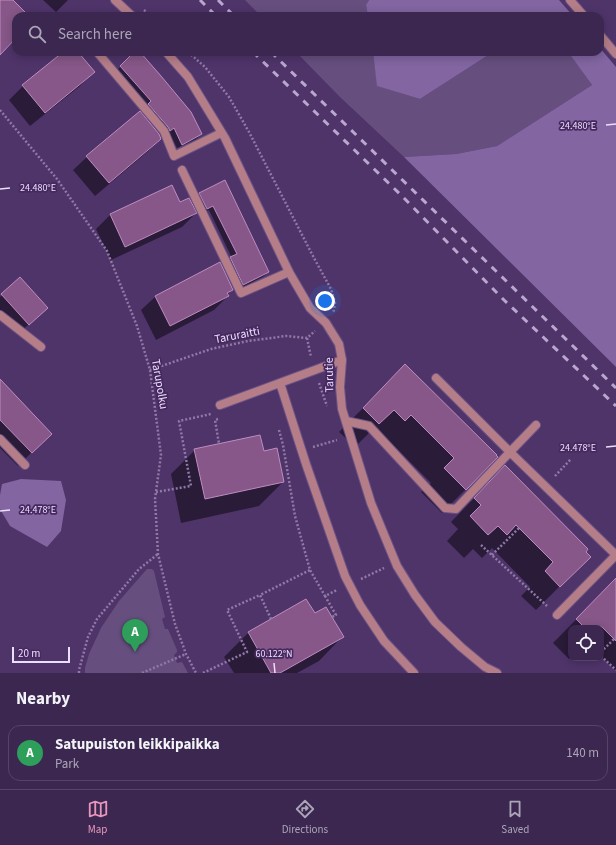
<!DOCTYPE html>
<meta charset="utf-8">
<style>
body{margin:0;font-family:"Source Sans 3",sans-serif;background:#46335a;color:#f1f3f6}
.controls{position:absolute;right:12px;bottom:12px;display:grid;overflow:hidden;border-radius:8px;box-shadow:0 2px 10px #0003}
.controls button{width:36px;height:36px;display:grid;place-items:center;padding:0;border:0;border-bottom:1px solid #544467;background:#3b2750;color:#f1f3f6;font:20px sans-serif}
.scale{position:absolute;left:12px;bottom:10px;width:58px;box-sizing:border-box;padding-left:4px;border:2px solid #ecdeff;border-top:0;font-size:11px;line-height:14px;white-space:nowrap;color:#ecdeff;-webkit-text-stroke:3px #45295f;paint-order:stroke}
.you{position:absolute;left:325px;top:301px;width:14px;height:14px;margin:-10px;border:3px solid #fff;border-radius:50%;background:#1a73e8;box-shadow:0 0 0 6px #1a73e833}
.badge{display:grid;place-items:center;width:26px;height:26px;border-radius:50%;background:#e797bd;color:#fff;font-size:13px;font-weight:700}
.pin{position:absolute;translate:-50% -33px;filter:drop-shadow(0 1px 2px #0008)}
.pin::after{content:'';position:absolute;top:21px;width:14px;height:12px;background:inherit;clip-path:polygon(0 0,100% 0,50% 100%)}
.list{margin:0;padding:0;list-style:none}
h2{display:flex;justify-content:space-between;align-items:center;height:52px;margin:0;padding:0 16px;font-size:17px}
h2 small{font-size:13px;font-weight:400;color:#aca5b7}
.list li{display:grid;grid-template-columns:26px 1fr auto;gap:12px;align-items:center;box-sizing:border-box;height:56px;margin:0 8px 8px;padding:0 8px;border:1px solid #544467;border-radius:12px}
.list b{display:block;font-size:15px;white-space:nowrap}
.list p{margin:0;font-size:13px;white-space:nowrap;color:#aca5b7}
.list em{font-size:13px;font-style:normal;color:#aca5b7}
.icon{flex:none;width:22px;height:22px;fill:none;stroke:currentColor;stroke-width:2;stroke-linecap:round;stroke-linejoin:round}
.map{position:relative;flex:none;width:616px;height:673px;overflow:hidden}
.search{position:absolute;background:#3b2750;box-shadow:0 2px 10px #0003;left:12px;right:12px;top:12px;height:44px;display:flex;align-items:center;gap:10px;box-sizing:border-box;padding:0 14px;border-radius:12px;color:#aca5b7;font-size:15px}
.sheet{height:116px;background:#3b2750}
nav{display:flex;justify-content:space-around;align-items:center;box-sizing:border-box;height:56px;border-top:1px solid #544467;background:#3b2750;font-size:11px;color:#aca5b7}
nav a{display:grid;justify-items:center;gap:2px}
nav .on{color:#e797bd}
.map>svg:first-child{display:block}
</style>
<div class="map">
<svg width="616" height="673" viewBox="0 0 616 673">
<rect width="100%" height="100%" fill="#4f346a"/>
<path fill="#664f7f" d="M245 0H369L366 5 368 16H261Z
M296 52H373L378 86 420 99 493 52H568L592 85 497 146 456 154 404 157 340 97Z
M147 569H152L154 571 165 617 162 619 165 629H168L177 650V652L174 655 177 663 182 662 188 673H85V668L89 654 101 628 119 601Z"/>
<path fill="#8265a1" d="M369 0H559L573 16H368L366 5Z
M600 48 616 67V367L404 157 456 154 497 146 592 85 568 52H600Z
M373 52H493L420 99 377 86Z
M21 479 61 481 66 500 61 531 47 547 10 526 0 509V495L2 484Z"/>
<path fill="#0007" d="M43 0H68L56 12Z
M64 52H77L93 72 80 86 30 126 9 100 23 86Z
M136 52H138L201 134 196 139 177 148 169 132 165 135 116 71Z
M160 139 146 153 95 196 73 170 87 157Z
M224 181 268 272 264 276 239 289 226 263 232 258 209 210 202 213 195 198 200 194Z
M172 186 180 203 196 213 182 227 111 260 96 229 110 215Z
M220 264 232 290 227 295 228 296 214 310 156 340 141 310 155 297Z
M20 279 37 317 19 333 0 312V297Z
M405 366 495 455 466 489 442 513 421 492 431 483 386 438 381 444 369 433 355 447 339 432Z
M0 383 37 447 18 466 0 448Z
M195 450 263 452 283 482 259 506 181 523 171 474Z
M482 490 589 557 536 610 521 596 530 587 492 548 482 558 473 549 464 558 447 541 458 529 451 522Z
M616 579V671L601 656V628H571V657L569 659 553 643Z
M306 600 314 614 342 637 319 661 297 673H234L224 657 248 633Z"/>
<path fill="#865788" stroke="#be8cc0" d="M0 0H13L29 16H16V38L0 55Z
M63 52H78L95 72 45 113 22 85Z
M134 52H140L161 76 191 112 202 134 182 145 174 128 170 131 168 127 148 104 151 101 120 66Z
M140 111 159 134 161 139 109 183 86 156Z
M225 180 269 272 243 285 230 257 237 254 213 206 207 209 199 193Z
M172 185 180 202 189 198 197 213 125 247 110 214Z
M220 262 233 290 227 293 229 296 170 326 155 296Z
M20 277 48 308 29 325 1 294Z
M405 364 497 455H496L498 457 466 490 444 468 454 458 411 415 405 421 394 410 379 424 363 408Z
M0 379 52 434 32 453 0 420Z
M260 435 264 451 277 448 284 482 205 499 194 449Z
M505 465 588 549 586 552 591 557 560 587 545 571 553 562 516 525 507 535 498 526 488 535 470 516 481 505 474 498Z
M616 578V641L602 627 585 628 576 619Z
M306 599 315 613 326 607 344 637 280 673H271L248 632Z"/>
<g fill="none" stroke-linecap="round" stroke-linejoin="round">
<defs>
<path id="lane" d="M97 52 164 131 174 156 221 133
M182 170 241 293 289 272
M0 315 41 347
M436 378 510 452 536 425
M280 383 306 464 345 576 360 605 384 641 414 673
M220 405 342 360
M346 421 369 426 445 508 456 509 510 452 616 555
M0 439 25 465
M557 615 616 555"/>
<path id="street" d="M115 0 132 16
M570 0 584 16
M600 35 616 54
M166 52 188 77 225 138 289 272 310 308 326 323 339 344 342 360 340 387 342 409 371 503 397 566 415 595 435 622 461 647 485 667 497 673"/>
</defs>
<use href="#lane" stroke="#6b5385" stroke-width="10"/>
<use href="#street" stroke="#6b5385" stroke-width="10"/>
<path stroke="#8f79a6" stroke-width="2.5" stroke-dasharray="2 2" stroke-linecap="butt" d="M144 10 151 16
M188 52 205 67 229 97 249 132 314 258 331 289 335 302 334 310 333 312
M0 110 57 179 107 251 137 326 150 370 161 455 155 499 158 554 175 624 186 654 196 673
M307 338 311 357
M150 370 211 349 248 341 286 336 307 338 315 331
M319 383 327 406
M218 419 215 420 219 444
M279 430 283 445 295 516 310 570 325 596 337 590
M313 447 337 440
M555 476 571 459
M156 492 191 486 179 421 211 414
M481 545 547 606
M492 555 519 528
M361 579 384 568
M325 596 336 615 332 617
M271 619 260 595 310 570
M601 652 616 637
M601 656 616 670
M79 673V670L88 637 97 619 139 569 158 554
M142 673 186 654
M203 673 247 652 227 610 260 595"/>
<use href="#lane" stroke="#b47d88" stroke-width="8"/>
<use href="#street" stroke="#b47d88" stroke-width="8"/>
<path stroke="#b9a7cf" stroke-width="3" stroke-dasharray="7 7" stroke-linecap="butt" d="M200 0 216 16
M218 0 234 16
M253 52 402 196 504 300 616 406
M271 52 616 388"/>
</g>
<path fill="none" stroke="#ecdeff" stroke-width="1.5" d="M606 125 616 124M0 189 10 188M606 447 616 446M0 511 10 510M274 663 275 673"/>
<g text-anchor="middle" stroke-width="3.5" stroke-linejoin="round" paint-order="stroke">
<g font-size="12" fill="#ecdeff" stroke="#45295f">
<text transform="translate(237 335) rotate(-11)" y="4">Taruraitti</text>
<text transform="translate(329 375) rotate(-91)" y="4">Tarutie</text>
<text transform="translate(160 384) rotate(80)" y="4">Tarupolku</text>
</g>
</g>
<g font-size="10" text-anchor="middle" fill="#ecdeff" stroke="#45295f" stroke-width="3.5" stroke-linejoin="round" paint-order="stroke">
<text x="578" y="129">24.480°E</text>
<text x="38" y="191">24.480°E</text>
<text x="578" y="451">24.478°E</text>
<text x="38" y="513">24.478°E</text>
<text x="274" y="657">60.122°N</text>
</g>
</svg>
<div class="controls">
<button><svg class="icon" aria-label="locate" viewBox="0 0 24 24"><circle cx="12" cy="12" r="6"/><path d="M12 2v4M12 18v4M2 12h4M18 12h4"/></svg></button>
</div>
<div class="scale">20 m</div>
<div class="you"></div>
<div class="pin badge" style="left:135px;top:652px;background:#2e9e5b">A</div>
<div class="search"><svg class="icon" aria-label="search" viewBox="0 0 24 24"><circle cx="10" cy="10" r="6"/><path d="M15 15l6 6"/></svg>Search here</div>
</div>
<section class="sheet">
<h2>Nearby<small></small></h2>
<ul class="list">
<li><span class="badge" style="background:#2e9e5b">A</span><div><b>Satupuiston leikkipaikka</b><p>Park</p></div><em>140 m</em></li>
</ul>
</section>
<nav>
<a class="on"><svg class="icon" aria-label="map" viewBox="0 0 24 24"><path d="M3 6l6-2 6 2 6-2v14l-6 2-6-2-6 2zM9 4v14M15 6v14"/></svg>Map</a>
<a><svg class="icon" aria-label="directions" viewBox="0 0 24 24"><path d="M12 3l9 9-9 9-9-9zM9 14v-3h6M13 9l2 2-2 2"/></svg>Directions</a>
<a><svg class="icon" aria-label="saved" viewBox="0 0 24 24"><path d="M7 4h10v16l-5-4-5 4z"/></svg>Saved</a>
</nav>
